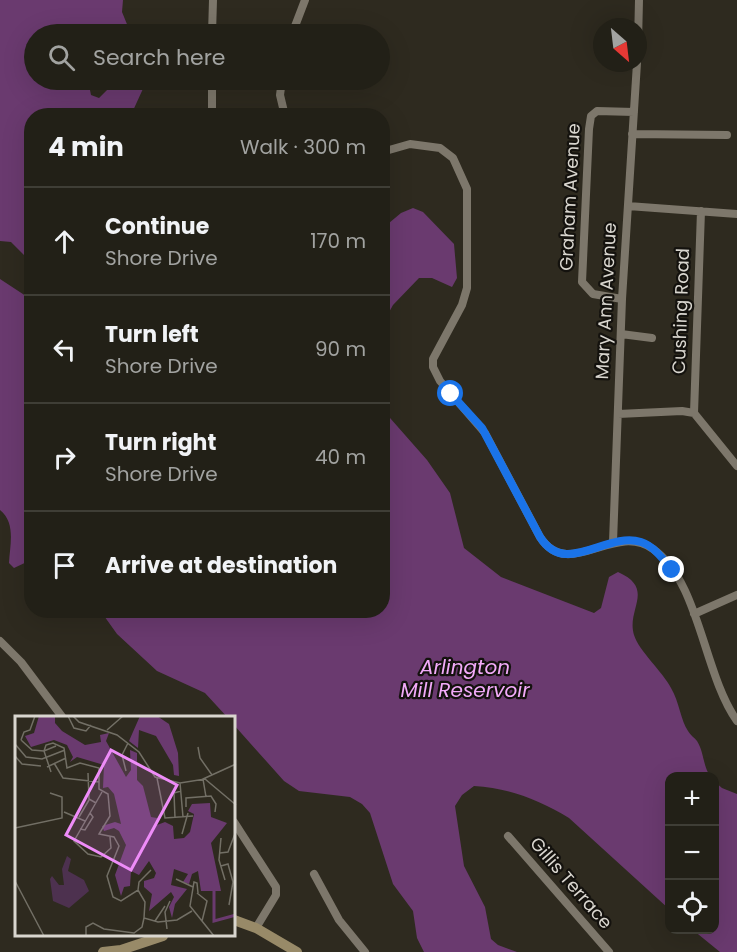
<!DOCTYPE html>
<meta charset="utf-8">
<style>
body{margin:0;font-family:Poppins,sans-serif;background:#2e2d24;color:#f1f3f6}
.controls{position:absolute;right:18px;bottom:18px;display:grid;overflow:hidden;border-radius:12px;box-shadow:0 6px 24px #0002}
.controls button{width:54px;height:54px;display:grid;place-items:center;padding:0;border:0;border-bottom:2px solid #3f3e36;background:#222017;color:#f1f3f6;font:30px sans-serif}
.compass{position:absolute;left:593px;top:18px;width:54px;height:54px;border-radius:50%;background:#222017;box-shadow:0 6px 24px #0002;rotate:152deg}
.stop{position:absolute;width:18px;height:18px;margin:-14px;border:4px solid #1a73e8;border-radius:50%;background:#fff}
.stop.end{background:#1a73e8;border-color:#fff;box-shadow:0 2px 6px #0008}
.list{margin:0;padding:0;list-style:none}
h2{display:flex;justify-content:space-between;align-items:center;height:78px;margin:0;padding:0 24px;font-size:26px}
h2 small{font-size:20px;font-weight:400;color:#a2a3a1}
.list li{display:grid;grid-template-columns:39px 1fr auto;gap:18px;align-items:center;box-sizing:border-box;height:108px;padding:0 24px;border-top:2px solid #3f3e36}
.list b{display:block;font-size:22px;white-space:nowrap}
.list p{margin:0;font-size:20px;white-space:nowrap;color:#a2a3a1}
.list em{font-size:20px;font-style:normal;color:#a2a3a1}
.icon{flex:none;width:33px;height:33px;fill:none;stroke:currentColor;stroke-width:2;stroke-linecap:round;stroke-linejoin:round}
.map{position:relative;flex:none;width:737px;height:952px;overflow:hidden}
.search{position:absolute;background:#222017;box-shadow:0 6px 24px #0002;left:24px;top:24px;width:366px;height:66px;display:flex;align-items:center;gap:15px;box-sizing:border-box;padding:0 21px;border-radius:33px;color:#a2a3a1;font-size:22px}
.panel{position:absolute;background:#222017;box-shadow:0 6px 24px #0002;left:24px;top:108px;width:366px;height:510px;border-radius:24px}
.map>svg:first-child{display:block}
</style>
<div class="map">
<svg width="737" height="952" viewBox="0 0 737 952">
<rect width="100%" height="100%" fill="#2e2a1f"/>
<path fill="#6a3a6f" d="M0 0H123L122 12 131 34H34V80H88L91 95 99 98 109 88V80H147L131 115 32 116 31 262 11 242 0 241Z
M413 208 423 212 454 244 457 278 452 287 432 278H419L393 305 383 323V228L401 213Z
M0 279 32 300 31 560 14 568 9 563C10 544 16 523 0 510Z
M383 410 427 460 450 493 464 548 501 577 594 613 601 608 609 577 618 572C656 589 626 609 634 635 639 651 662 671 671 688 679 701 681 721 688 731 690 735 695 738 697 741 704 752 703 766 710 776H670L669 909 569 818C539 800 509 788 474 786L462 795 455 806 464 866 485 907 491 939 498 945 517 952H424L417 938 413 911 393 884 370 813 362 804 350 797 299 791 284 781 234 725V718H228L205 693 157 671 117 634 102 613V611L382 610Z
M715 782 722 788 737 794V952H720L693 930H714Z"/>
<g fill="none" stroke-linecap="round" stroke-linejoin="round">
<path stroke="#7d776b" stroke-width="8" d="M212 34 213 0
M292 34 305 0
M638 43 639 0
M282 80 280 95 285 116
M212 116V80
M632 134 727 135
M382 152 410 144 440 148 453 158 467 189V288L462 305 433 359V367L440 381 485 433 540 537C569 582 614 521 653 549 700 582 703 673 737 721
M628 206 737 214
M622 299 593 294 582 282 589 129 591 116 597 111 634 112
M621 334 652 338
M694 413 701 211
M618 414 682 411 694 413 737 466
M613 542 622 299 637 63
M694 614 737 595
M0 641 21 662 63 718
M234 822 276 887V895L256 928
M508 836 609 952
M314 874 339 920 365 952"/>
<path stroke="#988a68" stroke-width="10" d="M234 920 256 928 297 952
M103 952 121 950 163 936"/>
</g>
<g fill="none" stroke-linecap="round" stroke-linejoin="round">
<path stroke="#1a73e8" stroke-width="8" d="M451 394 482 428 540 537C566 578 606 531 641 542 654 546 664 560 672 570"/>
</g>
<g text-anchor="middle" stroke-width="4.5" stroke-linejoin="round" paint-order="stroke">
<g font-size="18" fill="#d9d6cf" stroke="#14120e">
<text transform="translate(570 197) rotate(-87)" y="6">Graham Avenue</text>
<text transform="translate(606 301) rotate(-87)" y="6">Mary Ann Avenue</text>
<text transform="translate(681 311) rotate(-88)" y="6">Cushing Road</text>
<text transform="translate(571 883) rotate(49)" y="6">Gillis Terrace</text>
</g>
<g font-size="20" font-style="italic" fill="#f2aaf9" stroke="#14120e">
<text x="465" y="674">Arlington<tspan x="465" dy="23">Mill Reservoir</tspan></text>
</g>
</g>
<g transform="translate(15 716)">
<rect width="220" height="220" fill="#2e2a1f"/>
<path d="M52 140 56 143 53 155 69 164 74 175 54 192 38 185 35 163 37 160 44 169H49L47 153Z" fill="#4d314f"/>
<path d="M24 0H40V7L47 15 70 29 86 26 85 19 94 17 91 25 111 61 116 54 115 34 122 37V64L128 70 136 101 142 102V109L150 106 158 110 159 123 169 122 175 116 179 98 173 95 177 88 195 87 196 101 212 107 196 127 206 175H186L183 155 177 158 174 168 168 166 173 158 159 153 156 169 172 173 160 188 157 202 154 191 159 181 156 176 134 195 137 178 129 171V165L139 162 141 157 134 145 124 159 116 155 115 170 109 171 106 180 100 159 111 129 104 115 99 112 89 115 87 110 100 106 106 108 99 78 93 71 88 72 89 49 62 41 55 46 58 41 52 29 39 24 16 31 10 20 19 17ZM125 0H142L154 8 163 37 164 60 159 59 158 49 141 20 124 14 123 32 114 25Z" fill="#6a3a6f"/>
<path fill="none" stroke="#6a3a6f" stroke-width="3" d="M199 170V205L221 199"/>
<path fill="none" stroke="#726f65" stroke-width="1.5" d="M53 0 59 12 71 15 76 9M58 0 64 6 102 19 124 36 140 61 165 67 190 63 221 89M92 14 108 0M6 24 17 34 29 35 41 30M6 24 9 16 15 14 20 0M0 28 11 41 27 43 50 34M183 31 185 42 197 59M29 35 31 29 38 27 49 32 52 52 65 47 84 52V73L93 78 95 100 84 118 99 121 104 130 92 160 98 181 106 185 123 174 130 186 129 202 143 206 162 204 177 195M29 35 36 56M0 40 7 48 26 50M39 47 48 62 84 66M32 51 51 42M111 55 107 39 113 27M73 57 74 83 81 87M142 62 150 102 178 100M165 67 168 101M87 76 59 125 73 138 86 141 96 132 95 121M191 81 188 63 221 48M171 91V82L196 80 201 88 200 96M49 96 70 105M64 101 74 84M160 102 159 77 166 75M0 112 47 102V81L35 77M65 113 70 114 78 101 75 97M167 118 173 97M206 122 204 144 210 164M205 137 213 136 221 115M206 150 213 148 218 166 214 189M161 163 178 171M0 165 29 220M123 174 124 166 136 154M182 177 192 185 187 205 199 220M183 177 182 167 179 166 175 190 187 205M140 205 150 190M152 213 150 196 155 185M71 220V211L78 207 89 213 119 217 127 211 129 202"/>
<path fill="#ee8cf8" fill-opacity="0.15" stroke="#ee8cf8" stroke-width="3" d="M96 34 162 69 116 154 51 119Z"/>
<rect width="220" height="220" fill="none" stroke="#d9d6cf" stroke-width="3"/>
</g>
</svg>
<div class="controls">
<button>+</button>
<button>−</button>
<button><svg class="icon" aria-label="locate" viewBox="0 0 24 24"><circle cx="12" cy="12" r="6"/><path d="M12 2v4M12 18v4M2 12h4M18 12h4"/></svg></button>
</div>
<svg class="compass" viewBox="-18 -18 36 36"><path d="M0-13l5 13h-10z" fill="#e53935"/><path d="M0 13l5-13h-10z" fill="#a2a3a1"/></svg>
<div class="stop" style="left:451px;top:394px"></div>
<div class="stop end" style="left:672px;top:570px"></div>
<div class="search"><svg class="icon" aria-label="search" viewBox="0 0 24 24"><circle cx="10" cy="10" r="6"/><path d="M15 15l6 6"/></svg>Search here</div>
<section class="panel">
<h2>4 min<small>Walk · 300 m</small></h2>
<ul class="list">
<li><svg class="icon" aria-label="ahead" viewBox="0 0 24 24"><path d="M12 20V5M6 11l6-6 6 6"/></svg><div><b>Continue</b><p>Shore Drive</p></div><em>170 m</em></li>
<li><svg class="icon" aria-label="left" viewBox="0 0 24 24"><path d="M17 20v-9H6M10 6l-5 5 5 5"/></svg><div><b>Turn left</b><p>Shore Drive</p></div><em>90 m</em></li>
<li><svg class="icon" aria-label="right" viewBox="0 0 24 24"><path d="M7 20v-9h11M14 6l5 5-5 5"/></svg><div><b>Turn right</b><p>Shore Drive</p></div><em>40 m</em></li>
<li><svg class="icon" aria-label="arrive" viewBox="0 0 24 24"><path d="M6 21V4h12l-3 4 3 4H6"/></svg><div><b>Arrive at destination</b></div></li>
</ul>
</section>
</div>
